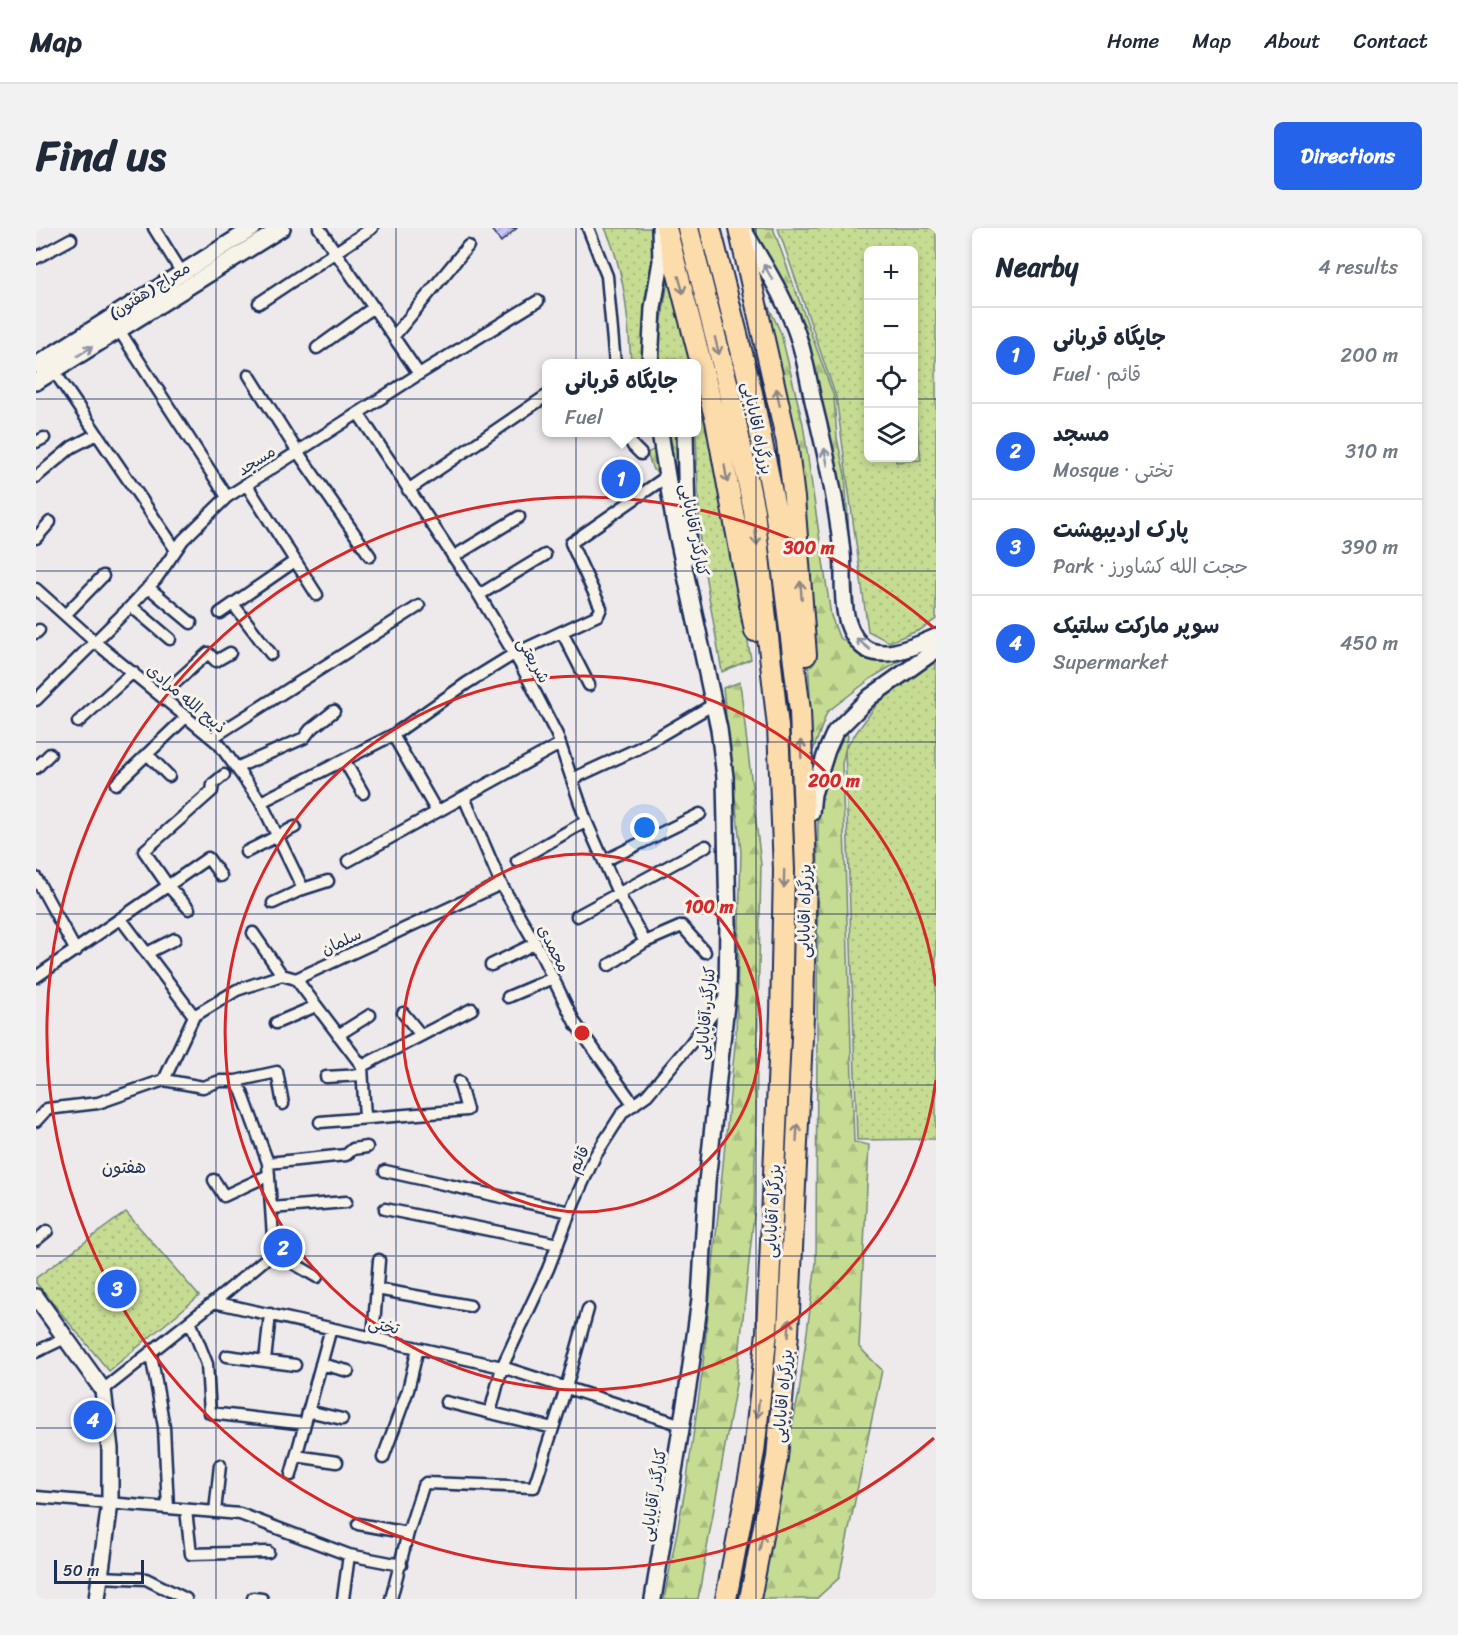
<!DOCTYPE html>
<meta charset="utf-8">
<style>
body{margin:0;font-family:Sriracha,"Playpen Sans Arabic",sans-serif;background:#f2f2f3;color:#1f2937}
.controls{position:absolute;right:18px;top:18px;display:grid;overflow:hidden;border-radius:9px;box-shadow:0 3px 9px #0003}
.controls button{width:54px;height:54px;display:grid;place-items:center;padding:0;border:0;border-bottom:2px solid #e0e1e3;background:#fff;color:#1f2937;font:30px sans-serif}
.scale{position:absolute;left:18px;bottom:15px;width:90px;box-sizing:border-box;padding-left:6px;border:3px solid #1b2f5e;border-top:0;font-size:16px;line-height:21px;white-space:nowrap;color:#1b2f5e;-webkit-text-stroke:4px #f7f3e8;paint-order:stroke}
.you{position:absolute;left:609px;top:600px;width:21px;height:21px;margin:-15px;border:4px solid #fff;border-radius:50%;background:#1a73e8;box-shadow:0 0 0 9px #1a73e833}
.badge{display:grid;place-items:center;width:39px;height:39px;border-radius:50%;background:#2563eb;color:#fff;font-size:20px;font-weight:700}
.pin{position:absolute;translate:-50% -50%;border:3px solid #fff;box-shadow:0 2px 6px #0006}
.popup{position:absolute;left:506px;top:131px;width:159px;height:78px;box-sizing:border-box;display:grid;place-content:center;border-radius:9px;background:#fff;filter:drop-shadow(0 2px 4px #0005);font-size:20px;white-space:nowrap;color:#747a83}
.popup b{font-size:22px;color:#1f2937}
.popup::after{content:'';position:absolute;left:50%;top:100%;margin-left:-12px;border:12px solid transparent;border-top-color:#fff}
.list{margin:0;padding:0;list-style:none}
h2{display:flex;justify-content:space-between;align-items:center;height:78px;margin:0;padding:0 24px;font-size:26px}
h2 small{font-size:20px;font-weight:400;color:#747a83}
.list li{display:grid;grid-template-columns:39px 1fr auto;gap:18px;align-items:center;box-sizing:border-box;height:96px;padding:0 24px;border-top:2px solid #e0e1e3}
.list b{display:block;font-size:22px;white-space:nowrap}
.list p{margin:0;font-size:20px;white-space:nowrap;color:#747a83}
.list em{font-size:20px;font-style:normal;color:#747a83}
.icon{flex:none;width:33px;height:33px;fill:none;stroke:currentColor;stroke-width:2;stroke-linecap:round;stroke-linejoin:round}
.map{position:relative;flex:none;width:900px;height:1371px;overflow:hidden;border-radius:9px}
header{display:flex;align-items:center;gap:36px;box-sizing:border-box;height:84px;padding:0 30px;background:#fff;border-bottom:2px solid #e0e1e3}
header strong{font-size:28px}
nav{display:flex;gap:33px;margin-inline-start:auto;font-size:21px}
.intro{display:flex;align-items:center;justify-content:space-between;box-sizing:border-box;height:144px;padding:0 36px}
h1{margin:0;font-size:42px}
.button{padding:15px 27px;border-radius:9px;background:#2563eb;color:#fff;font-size:21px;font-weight:700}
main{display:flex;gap:36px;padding:0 36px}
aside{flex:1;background:#fff;border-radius:9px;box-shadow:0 3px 9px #0003}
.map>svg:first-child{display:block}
</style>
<header>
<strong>Map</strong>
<nav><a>Home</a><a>Map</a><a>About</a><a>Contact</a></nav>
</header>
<div class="intro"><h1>Find us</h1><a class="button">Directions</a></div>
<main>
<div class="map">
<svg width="900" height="1371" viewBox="0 0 900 1371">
<defs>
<pattern id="grass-dots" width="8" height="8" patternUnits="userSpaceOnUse" patternTransform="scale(1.5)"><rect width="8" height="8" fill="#c6dc92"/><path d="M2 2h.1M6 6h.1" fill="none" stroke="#aabd80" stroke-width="1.8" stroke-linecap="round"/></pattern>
<pattern id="forest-firs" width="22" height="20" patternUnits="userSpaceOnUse" patternTransform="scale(1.5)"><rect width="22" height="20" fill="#c6dc92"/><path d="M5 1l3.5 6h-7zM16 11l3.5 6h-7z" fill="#aabd80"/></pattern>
<pattern id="building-hatch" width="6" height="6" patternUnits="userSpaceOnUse" patternTransform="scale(1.5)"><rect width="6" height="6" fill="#cac5f7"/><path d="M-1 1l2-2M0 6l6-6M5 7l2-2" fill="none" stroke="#adaad6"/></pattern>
</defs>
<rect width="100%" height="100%" fill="#eeeaeb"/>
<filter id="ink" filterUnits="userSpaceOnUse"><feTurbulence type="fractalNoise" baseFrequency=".0167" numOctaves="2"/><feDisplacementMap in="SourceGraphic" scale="12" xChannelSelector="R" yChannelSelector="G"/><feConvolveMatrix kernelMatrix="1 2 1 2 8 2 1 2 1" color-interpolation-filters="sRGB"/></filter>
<g filter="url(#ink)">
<path fill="url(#grass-dots)" stroke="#708678" stroke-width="1.5" fill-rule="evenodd" d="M569 0H617L620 29 609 135H595C592 89 589 43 569 0Z
M742 0H900V391L884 402 853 414 832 403 800 169ZM832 22H878V230H832Z
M634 40 662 141 715 431 686 444 664 317 660 205V136L649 135 638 130 624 133V103Z
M900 430V911L821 912 809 520 852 461Z
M90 984 163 1068 73 1143 0 1055V1050Z"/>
<path fill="url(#forest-firs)" stroke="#708678" stroke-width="1.5" d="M716 0H737L798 169 801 210 809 247 820 405 767 121Z
M720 52 745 105 767 196 795 388 803 409 826 426 886 420 837 449 791 484 777 523 767 337Z
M629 205H641L646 309Z
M619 221 625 245 617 242 611 225Z
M704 454 725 637 718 986 700 1156 662 1371H628L650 1257 666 1146 700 807 705 624 687 460Z
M810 500 812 509 806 536 818 914 833 917 823 1119 846 1142 803 1350 780 1371H720L763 1165 780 1035 782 578 800 519Z"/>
<path fill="#c6dc92" stroke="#708678" stroke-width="1.5" d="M879 180 885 232 860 234V230H878Z"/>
<path fill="url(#building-hatch)" stroke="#1b2f5e" stroke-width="1.5" d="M454 0H481L465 14Z"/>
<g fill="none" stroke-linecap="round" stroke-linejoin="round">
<defs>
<path id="street" d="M118 0 146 45
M283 0 383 146
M552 0 571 48 579 136
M0 30 35 11
M223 75 336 0
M83 102 191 269
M358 108 432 18
M281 120 338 79
M18 143 140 322
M213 147 261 223 334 328
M322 185 443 367 486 439 521 507 550 593 582 665 609 714
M590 204 597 218 605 226
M0 214 8 210
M0 249 36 219 61 206
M210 256 281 367
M372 262 510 168
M0 310 14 294
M417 329 483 289
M112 359 155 395
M0 361 59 414 183 516 225 574 267 661
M443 367 509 327
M197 376 235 426
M95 378 134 411
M184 385 259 333
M29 387 67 348
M526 404 553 457
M0 405 3 402
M126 467 172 425 180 433 194 425
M0 472 95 378 120 351 147 312 191 269 383 146 502 73
M42 494 97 444
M357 507 401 584
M176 510 383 378
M111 526 133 548
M308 532 327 565
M0 540 14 526
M200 540 268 510 274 502 298 483
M536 551 601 521 678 476
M80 556 151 488
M428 569 465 656 502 720 539 795 598 877
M225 574 357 507 431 455 478 426 562 387 565 380 535 315 630 249
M210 624 259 599
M312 633 524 516
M481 633 550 593
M568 633 664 586
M0 650 40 723
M237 675 267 661 292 653
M153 681 133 659 108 623 176 563 177 556 188 547
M541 688 670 618
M85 691 158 788
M217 705 246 747
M111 725 139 711
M455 737 500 715
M573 737 609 714 646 698 669 724
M0 749 172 630 185 648
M260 751 326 838 329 890
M472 769 517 750
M367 785 385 807
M158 788 201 762 246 747 260 751 465 656
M240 795 280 778
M302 807 334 787
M326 838 436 781
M290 849 326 847
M128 852 167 859 184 853H200L206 864 232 935 238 1024 178 1074
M200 853 241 844 247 876
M0 893 11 881 62 875 128 852 158 788
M284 894 431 882 423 854
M232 935 310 927 317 921 331 919
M349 943 534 984
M178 952 188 968 233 947
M235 980 310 974
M349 981 522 1016
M0 1012 11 1003
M238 1024 281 1049
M341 1061 434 1078
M154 1093 171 1136 174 1185 269 1196
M337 1110 343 1032
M0 1124 29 1110
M115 1126 128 1199 132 1280
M191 1128 259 1137
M229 1133 234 1086
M285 1136 312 1143
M67 1162 178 1074 466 1139 646 1197
M410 1174 517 1200
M272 1183 306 1191
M454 1185 466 1139 512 1041 538 974 559 928 587 884 611 867 655 815 691 767
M260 1228 301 1234
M347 1230 372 1162 382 1120
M255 1247 295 1100
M0 1269 204 1286 313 1327 365 1337
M150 1282 155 1326 232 1324
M179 1284 184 1237
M322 1296 372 1305
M64 1349 110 1351 150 1371
M217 1370 226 1371
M307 1371 313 1327
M355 1371 372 1305 387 1258 390 1255 498 1259 530 1160 552 1081"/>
<path id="secondary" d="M707 1C728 37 752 74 764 115 770 135 773 156 778 177 790 225 801 275 806 325 809 354 802 393 824 416 843 436 879 418 900 409
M614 136 617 80 625 33 624 0
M0 137 217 0
M0 154 246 0
M649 204 652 328
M775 585 777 566 791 522 799 504 834 469 900 422
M0 1069 67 1162 74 1221V1275L61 1371
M617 1371 653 1152 664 1071 671 954 691 767 692 696 689 549 683 501 638 292 624 204"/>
<path id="highway" d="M630 0 680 193 719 403
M652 0 695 170 718 283 742 499 748 642 745 787 731 1104 718 1224 690 1371
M674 0 716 165 739 280 764 483 770 642 767 788 752 1105 741 1230 714 1371
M703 0 751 214 758 270 770 427"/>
</defs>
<use href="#street" stroke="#1b2f5e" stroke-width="15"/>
<use href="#secondary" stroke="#1b2f5e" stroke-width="20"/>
<use href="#highway" stroke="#1b2f5e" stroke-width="24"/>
<use href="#street" stroke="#f7f3e8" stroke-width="10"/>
<use href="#secondary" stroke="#f7f3e8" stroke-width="15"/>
<use href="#highway" stroke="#fddcac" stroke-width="20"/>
</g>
<defs><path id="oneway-shaft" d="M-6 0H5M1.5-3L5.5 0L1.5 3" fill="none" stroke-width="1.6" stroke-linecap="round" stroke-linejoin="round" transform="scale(1.5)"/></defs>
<g stroke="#8991a3">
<use href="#oneway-shaft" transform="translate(732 44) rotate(-120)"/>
<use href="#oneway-shaft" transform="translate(49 123) rotate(-33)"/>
<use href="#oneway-shaft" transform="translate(790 229) rotate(-101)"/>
<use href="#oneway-shaft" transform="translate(827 416) rotate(-141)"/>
</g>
<g stroke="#8c8685">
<use href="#oneway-shaft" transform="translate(645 57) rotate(75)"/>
<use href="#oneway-shaft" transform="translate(681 118) rotate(76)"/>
<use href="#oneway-shaft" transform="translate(742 169) rotate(-101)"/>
<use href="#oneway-shaft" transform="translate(690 246) rotate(80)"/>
<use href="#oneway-shaft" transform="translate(720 309) rotate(84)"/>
<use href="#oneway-shaft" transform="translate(765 362) rotate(-94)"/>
<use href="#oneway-shaft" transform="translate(765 521) rotate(-92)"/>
<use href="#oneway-shaft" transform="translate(748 651) rotate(91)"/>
<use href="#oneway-shaft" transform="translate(761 905) rotate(-87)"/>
<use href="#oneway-shaft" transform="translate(753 1100) rotate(-87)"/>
<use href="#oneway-shaft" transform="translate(722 1181) rotate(96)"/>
<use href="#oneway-shaft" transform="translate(725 1314) rotate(-80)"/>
</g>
</g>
<path fill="none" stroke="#1b2f5e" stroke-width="1.5" stroke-opacity="0.55" d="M180 0V1371M360 0V1371M540 0V1371M720 0V1371M0 171H832M878 171H900M0 343H900M0 514H900M0 686H900M0 857H900M0 1028H900M0 1200H900"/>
<g fill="none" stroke="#d62828" stroke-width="3">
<circle cx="546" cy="805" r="179"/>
<path d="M900 852A357 357 0 1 1 900 758"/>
<path d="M898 1210A536 536 0 1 1 898 400"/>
</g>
<g text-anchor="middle" stroke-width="6" stroke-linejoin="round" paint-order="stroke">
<g font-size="16" fill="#1b2f5e" stroke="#f7f3e8">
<text transform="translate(113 62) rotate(-32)" y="6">معراج (هفتون)</text>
<text transform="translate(722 200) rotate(78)" y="6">بزرگراه اقابابایی</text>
<text transform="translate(220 232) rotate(-33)" y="6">مسجد</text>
<text transform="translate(659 302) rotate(79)" y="6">کنارگذر آقابابایی</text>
<text transform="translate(498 432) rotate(61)" y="6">شریعتی</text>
<text transform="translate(151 470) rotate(40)" y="6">ذبیح الله مرادی</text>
<text transform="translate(768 683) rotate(-89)" y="6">بزرگراه اقابابایی</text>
<text transform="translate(305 713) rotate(-25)" y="6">سلمان</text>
<text transform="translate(518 720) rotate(63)" y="6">محمدی</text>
<text transform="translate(669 785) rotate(-85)" y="6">کنارگذر آقابابایی</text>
<text transform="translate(542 931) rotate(-63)" y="6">قائم</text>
<text transform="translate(736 983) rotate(-87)" y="6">بزرگراه آقابابایی</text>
<text transform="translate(348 1097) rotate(13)" y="6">تختی</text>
<text transform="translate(746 1168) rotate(-85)" y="6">بزرگراه اقابابایی</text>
<text transform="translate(617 1267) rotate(-81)" y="6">کنارگذر آقابابایی</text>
</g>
<g font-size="18" fill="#1b2f5e" stroke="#f7f3e8">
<text x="88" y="945">هفتون</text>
</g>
</g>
<circle cx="546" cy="805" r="9" fill="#d62828" stroke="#f7f3e8" stroke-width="3"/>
<g font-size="18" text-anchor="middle" font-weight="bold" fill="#d62828" stroke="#f7f3e8" stroke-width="6" stroke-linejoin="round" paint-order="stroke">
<text x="773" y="326">300 m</text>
<text x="798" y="559">200 m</text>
<text x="673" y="685">100 m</text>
</g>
</svg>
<div class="controls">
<button>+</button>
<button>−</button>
<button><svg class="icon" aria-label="locate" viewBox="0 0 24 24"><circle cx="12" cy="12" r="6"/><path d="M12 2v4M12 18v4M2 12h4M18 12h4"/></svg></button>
<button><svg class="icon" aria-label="layers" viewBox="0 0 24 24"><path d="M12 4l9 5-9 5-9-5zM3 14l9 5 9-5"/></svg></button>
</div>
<div class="scale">50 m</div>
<div class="you"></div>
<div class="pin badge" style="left:585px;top:251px">1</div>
<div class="popup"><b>جایگاه قربانی</b>Fuel</div>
<div class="pin badge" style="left:247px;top:1020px">2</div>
<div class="pin badge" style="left:81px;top:1061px">3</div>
<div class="pin badge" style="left:57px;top:1192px">4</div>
</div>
<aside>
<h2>Nearby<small>4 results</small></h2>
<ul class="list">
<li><span class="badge">1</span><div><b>جایگاه قربانی</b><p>Fuel · قائم</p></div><em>200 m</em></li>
<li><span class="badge">2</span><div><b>مسجد</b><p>Mosque · تختی</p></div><em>310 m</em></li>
<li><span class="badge">3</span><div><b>پارک اردیبهشت</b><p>Park · حجت الله کشاورز</p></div><em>390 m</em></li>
<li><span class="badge">4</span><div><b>سوپر مارکت سلتیک</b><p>Supermarket</p></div><em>450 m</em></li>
</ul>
</aside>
</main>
